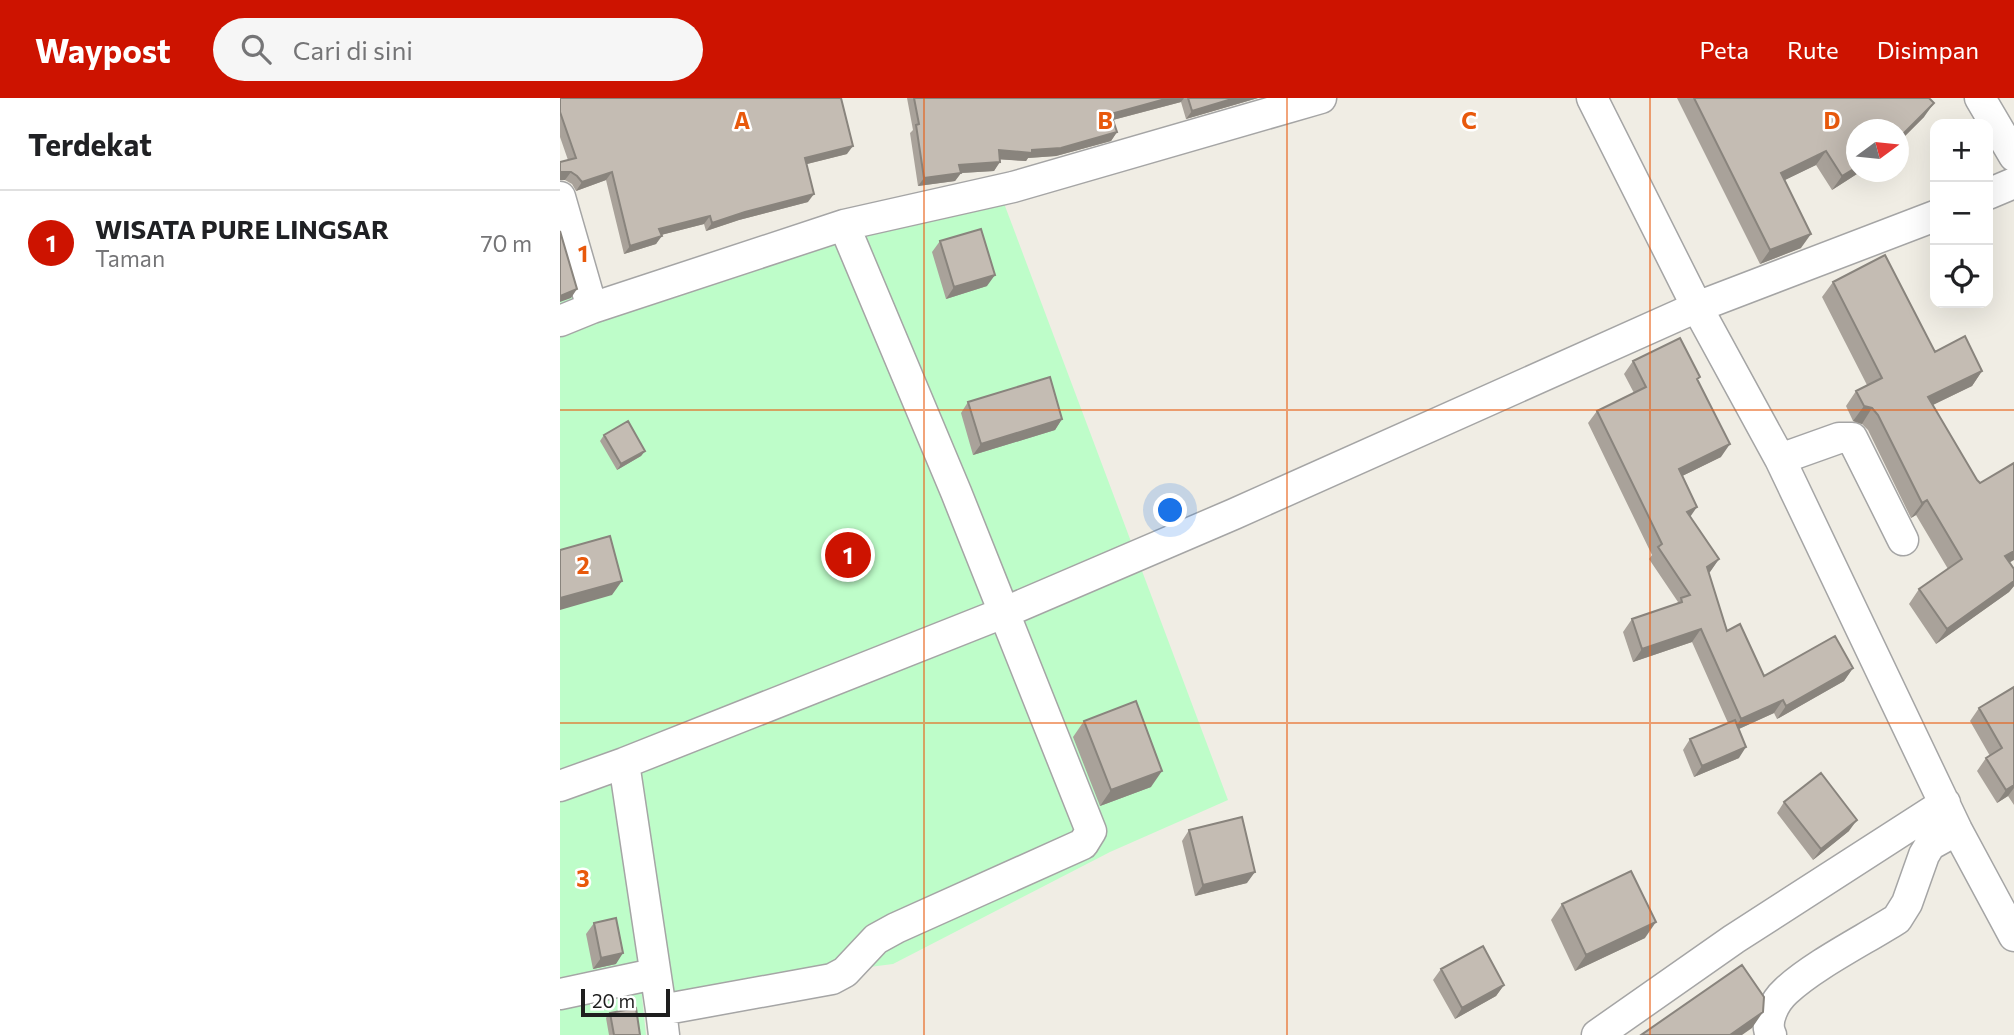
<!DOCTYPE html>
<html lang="id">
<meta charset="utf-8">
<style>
body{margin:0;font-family:Commissioner,sans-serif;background:#f6f6f6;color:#202124}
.controls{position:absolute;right:21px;top:21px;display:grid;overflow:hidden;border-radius:14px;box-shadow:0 7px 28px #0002}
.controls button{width:63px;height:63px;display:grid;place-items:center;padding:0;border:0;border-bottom:2px solid #e0e0e0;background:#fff;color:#202124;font:35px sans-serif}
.compass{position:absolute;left:1286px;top:21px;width:63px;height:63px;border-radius:50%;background:#fff;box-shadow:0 7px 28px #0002;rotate:75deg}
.scale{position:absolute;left:21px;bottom:18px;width:89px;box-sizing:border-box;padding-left:7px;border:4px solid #1e1e1e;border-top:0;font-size:19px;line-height:24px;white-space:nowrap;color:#1e1e1e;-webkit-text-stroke:5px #fff;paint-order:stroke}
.you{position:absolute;left:611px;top:413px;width:24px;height:24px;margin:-18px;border:5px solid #fff;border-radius:50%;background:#1a73e8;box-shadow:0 0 0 10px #1a73e833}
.badge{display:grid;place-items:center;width:46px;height:46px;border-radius:50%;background:#cd1300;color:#fff;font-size:23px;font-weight:700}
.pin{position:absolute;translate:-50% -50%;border:4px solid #fff;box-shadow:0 2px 7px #0006}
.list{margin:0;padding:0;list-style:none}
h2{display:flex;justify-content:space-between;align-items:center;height:91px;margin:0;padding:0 28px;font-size:30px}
h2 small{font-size:23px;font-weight:400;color:#757577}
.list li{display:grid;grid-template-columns:46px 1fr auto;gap:21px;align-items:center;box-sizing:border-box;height:105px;padding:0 28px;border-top:2px solid #e0e0e0}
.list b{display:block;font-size:26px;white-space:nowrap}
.list p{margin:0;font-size:23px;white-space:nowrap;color:#757577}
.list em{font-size:23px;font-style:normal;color:#757577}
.icon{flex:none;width:38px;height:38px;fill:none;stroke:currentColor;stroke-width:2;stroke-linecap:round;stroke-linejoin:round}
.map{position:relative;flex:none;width:1454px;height:937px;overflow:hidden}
header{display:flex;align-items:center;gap:42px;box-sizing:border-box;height:98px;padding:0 35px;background:#cd1300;color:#fff}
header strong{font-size:33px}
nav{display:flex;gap:38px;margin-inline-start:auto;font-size:24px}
.search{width:490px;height:63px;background:#f6f6f6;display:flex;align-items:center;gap:18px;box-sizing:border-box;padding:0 24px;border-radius:38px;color:#757577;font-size:26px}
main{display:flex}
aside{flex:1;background:#fff}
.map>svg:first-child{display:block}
</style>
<header>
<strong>Waypost</strong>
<div class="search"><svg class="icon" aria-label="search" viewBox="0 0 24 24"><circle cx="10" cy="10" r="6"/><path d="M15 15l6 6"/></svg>Cari di sini</div>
<nav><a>Peta</a><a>Rute</a><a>Disimpan</a></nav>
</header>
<main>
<aside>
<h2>Terdekat<small></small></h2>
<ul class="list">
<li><span class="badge">1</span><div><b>WISATA PURE LINGSAR</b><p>Taman</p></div><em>70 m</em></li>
</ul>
</aside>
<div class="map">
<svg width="1454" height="937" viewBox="0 0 1454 937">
<rect width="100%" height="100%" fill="#f0ede4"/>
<path fill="#befdc9" d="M442 100 668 702 550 754 333 866 82 898 86 937H0V101L42 212Z"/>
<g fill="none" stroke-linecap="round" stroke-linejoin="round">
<defs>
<path id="minor" d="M1032 0 1137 209 1220 361 1397 732 1454 838
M1420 0 1454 58
M1428 96 1454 85
M0 99 32 210 284 127 453 89 761 0
M0 223 32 210
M1220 361 1279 340H1292L1343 442
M64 665 101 912
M0 688 64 665 443 515 674 416 1137 209 1375 118
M0 896 94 876
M104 937 101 912 272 881 285 874 316 841 336 830 523 746 531 733 396 394 284 127
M1037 937 1174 841 1385 705
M1211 937C1204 923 1215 903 1226 893 1254 867 1304 842 1337 821L1347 805 1364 757 1370 747 1397 732"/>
</defs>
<use href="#minor" stroke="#a5a5a5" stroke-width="33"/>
<use href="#minor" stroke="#fff" stroke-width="30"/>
</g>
<path fill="#a9a29a" d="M0 0 287 56 247 66 248 104 179 122 146 133 144 126 101 137 96 146 64 156 46 82 16 93 12 86 5 82 8 62 0 39Z
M347 0H698L626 21 621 4 553 22 557 34 551 43 496 58 468 60 466 63 440 61 434 73 401 75 395 83 358 88 350 35 353 32Z
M1117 0H1369L1364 19 1339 44V32L1297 74H1300L1272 92 1256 67 1224 82 1241 150 1200 166Z
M380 143 427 188 386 201 372 154Z
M1273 184 1375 254 1422 273 1412 288 1373 307 1450 465 1454 471V488L1449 494 1376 546 1349 506 1359 491 1388 471 1356 417 1351 420 1308 332 1302 326 1293 323 1286 308 1296 293 1307 287 1262 199Z
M1073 263 1138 282 1161 359 1122 378 1130 418 1159 461 1149 475 1167 533 1204 578 1293 570 1284 583 1217 621 1214 615 1179 631V660L1134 679 1123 652 1130 641 1168 625 1132 544 1073 564 1063 534 1072 521 1116 507 1118 504 1089 461 1092 457 1028 325 1037 313 1074 295 1064 276Z
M408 304 502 321 495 332 413 357 401 315Z
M44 337 85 353 81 358 57 372 40 343Z
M1454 589V707L1448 698 1437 705 1417 673 1426 660 1430 658 1410 623 1419 610Z
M524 623 591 689 540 708 513 639Z
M1224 704 1289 733 1253 762 1217 715Z
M629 732 687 785 635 798 622 743Z
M1002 806 1085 840 1015 873 991 822Z
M34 825 56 866 33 871 26 836Z
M881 871 944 887 936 898 895 921 873 882Z
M50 915 80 937H49L46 920Z"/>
<path fill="#89847d" d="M609 0H624L621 4 545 24 551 16Z
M675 0H698L626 21 632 13Z
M1374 5 1364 19 1339 44V40Z
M557 34 551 43 496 58 468 60 466 63 433 61 439 52H472Z
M293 48 287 56 239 68 245 60Z
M1266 53 1256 67 1211 89 1221 75Z
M440 64 434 73 401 75 395 83 358 88 364 80 399 67Z
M1297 69V74H1300L1272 92 1282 78Z
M0 74H11L5 82H0Z
M52 74 46 82 16 93 22 84Z
M254 96 248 104 179 122 146 133 152 125 185 114Z
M150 118 144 126 93 139 99 131Z
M1251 136 1241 150 1200 166 1210 152Z
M102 138 96 146 64 156 70 148Z
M435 177 427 188 386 201 394 189Z
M17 191 11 200 0 204V198Z
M1422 273 1412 288 1358 314 1368 299Z
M1304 308 1312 310 1302 326 1293 323Z
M502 321 495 332 413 357 421 346Z
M1170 346 1161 359 1110 384 1119 371Z
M85 353 81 358 57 372 61 366Z
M1367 402 1356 417 1351 420 1362 405Z
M1137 409 1128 422 1127 414Z
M1454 453V462L1435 473 1445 458Z
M1159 461 1150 474 1138 482 1147 469Z
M62 483 52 497 0 512V500Z
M1454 483V488L1449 494 1376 546 1387 531Z
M1141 531 1132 544 1073 564 1082 551Z
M1293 570 1284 583 1217 621 1226 608Z
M1223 602 1214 615 1172 634 1181 621Z
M1186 649 1179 660 1134 679 1142 668Z
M602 673 591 689 540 708 551 692Z
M1454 687V690L1448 698 1437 705 1446 692Z
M1297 722 1289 733 1253 762 1261 751Z
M695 774 687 785 635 798 643 787Z
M1096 824 1085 840 1015 873 1026 857Z
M63 855 56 866 33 871 41 860Z
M944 887 936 898 895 921 902 910Z
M1203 914 1192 930 1182 937H1170Z"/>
<path fill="#c4bcb3" stroke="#89847d" stroke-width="2" d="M0 0H281L293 48 245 60 254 96 185 114 152 125 150 118 99 131 102 138 70 148 52 74 22 84 17 78 11 74H0V64L16 60 0 14Z
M354 0H609L551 16 557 34 501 50 472 52V55L439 52 440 64 399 67 401 75 364 80 356 27 359 26Z
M628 0H675L632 13Z
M1134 0H1369L1374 5 1339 40V32H1297V69L1282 78 1266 53 1221 75 1251 136 1210 152Z
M421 131 435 177 394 189 380 143Z
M0 133 17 191 0 198Z
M1325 157 1375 254 1405 238 1422 273 1368 299 1417 382 1420 385 1454 365V453L1445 458 1454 471V483L1387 531 1359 491 1402 461 1367 402 1362 405 1318 317 1312 310 1304 308 1296 293 1322 280 1273 184Z
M1120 240 1140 279 1137 281 1170 346 1119 371 1137 409 1127 414 1159 461 1147 469 1167 533 1180 526 1204 578 1275 538 1293 570 1226 608 1223 602 1181 621 1141 531 1082 551 1072 521 1122 504 1121 500 1130 497 1098 449 1102 446 1037 313 1086 289 1073 263Z
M490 279 502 321 421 346 408 304Z
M68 323 85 353 61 366 44 337Z
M50 438 62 483 0 500V452Z
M1454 589V687L1446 692 1426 660 1442 650 1419 610Z
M576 603 602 673 551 692 524 623Z
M1175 622 1186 649 1142 668 1130 641Z
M1261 675 1297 722 1261 751 1224 704Z
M682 719 695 774 643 787 629 732Z
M1071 773 1096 824 1026 857 1002 806Z
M56 820 63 855 41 860 34 825Z
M923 848 944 887 902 910 881 871Z
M1182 867 1204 899 1203 914 1170 937H1081Z
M76 910 80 937H54L50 915Z"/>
<path fill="none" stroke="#e8590c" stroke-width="2" stroke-opacity="0.55" d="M364 0V937M727 0V937M1090 0V937M0 312H1454M0 625H1454"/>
<g font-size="23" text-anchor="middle" font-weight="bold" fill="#e8590c" stroke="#fff" stroke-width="5" stroke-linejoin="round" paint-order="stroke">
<text x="182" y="31">A</text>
<text x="545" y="31">B</text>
<text x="909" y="31">C</text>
<text x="1272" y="31">D</text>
<text x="23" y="164">1</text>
<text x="23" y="476">2</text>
<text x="23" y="789">3</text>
</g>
</svg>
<div class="controls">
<button>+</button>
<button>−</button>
<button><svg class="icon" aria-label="locate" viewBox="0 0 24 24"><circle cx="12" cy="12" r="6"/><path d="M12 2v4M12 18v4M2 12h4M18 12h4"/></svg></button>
</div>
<svg class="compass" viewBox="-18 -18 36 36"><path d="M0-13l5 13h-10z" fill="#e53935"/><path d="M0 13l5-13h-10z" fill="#757577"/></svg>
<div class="scale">20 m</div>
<div class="you"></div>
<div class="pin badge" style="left:288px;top:457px">1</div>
</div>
</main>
